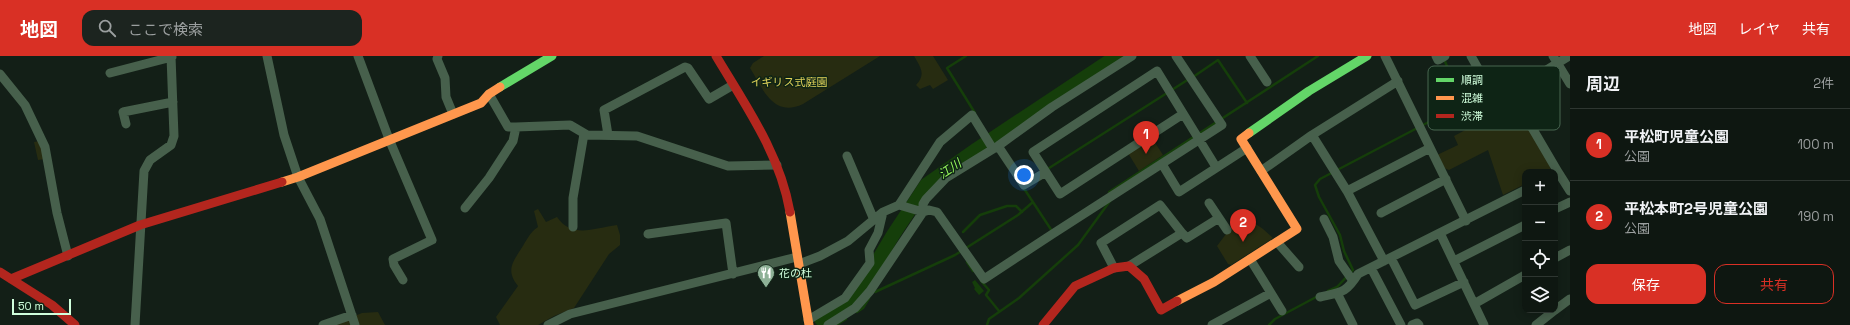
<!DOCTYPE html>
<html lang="ja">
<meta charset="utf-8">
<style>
body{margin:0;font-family:"Space Grotesk","Noto Sans JP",sans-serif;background:#1c241f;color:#f1f3f6}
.controls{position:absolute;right:12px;bottom:12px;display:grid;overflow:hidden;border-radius:8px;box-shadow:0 2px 10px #0003}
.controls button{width:36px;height:36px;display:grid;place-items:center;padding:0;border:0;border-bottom:1px solid #2e3631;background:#0e1711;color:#f1f3f6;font:20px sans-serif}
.scale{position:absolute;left:12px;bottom:10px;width:59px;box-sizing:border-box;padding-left:4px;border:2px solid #d0ffdc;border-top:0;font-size:11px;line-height:14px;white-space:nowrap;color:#d0ffdc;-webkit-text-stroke:3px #0e2415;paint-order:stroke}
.you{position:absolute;left:1024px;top:119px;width:14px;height:14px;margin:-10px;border:3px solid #fff;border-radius:50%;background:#1a73e8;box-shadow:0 0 0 6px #1a73e833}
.badge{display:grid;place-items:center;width:26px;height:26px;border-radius:50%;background:#d93025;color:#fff;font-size:13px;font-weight:700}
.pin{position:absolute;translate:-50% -33px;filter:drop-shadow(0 1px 2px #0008)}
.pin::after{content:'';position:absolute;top:21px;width:14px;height:12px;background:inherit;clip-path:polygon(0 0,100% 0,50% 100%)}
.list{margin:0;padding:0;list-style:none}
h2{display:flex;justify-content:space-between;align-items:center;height:52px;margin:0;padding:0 16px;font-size:17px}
h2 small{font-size:13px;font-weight:400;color:#9b9f9f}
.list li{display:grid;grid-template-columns:26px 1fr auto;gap:12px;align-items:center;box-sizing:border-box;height:72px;padding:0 16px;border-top:1px solid #2e3631}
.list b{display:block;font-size:15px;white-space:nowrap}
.list p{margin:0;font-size:13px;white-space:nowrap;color:#9b9f9f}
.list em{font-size:13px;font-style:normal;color:#9b9f9f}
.actions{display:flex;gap:8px;padding:12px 16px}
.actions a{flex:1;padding:9px 0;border:1px solid #d93025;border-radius:12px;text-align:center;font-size:14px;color:#d93025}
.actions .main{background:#d93025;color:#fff}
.icon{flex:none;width:22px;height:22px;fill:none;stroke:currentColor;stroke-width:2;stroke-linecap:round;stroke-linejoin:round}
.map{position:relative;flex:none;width:1570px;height:269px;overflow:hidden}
header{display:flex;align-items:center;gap:24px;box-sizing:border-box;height:56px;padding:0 20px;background:#d93025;color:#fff}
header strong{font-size:19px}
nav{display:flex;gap:22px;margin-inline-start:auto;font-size:14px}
.search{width:280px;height:36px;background:#1c241f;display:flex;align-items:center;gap:10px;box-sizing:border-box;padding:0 14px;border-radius:12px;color:#9b9f9f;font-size:15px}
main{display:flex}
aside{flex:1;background:#0e1711}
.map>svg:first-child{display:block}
</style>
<header>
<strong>地図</strong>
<div class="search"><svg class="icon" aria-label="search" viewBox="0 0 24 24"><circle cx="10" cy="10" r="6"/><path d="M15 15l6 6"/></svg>ここで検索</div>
<nav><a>地図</a><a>レイヤ</a><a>共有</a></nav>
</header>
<main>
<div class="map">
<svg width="1570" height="269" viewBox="0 0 1570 269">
<rect width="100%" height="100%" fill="#131f17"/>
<path fill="#272c11" d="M764 0H880L803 48C773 62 763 33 750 12L753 7Z
M914 0H933L948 24 933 33 930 29 920 33 916 29C926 18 921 12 914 0Z
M1488 39 1491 43 1509 40 1551 110 1549 116H1525V128L1503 139 1488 94 1449 114 1444 112 1437 99 1458 89 1454 80 1471 71 1469 44Z
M1152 82 1163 99 1139 115 1128 97Z
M40 85 45 103 38 104 34 86Z
M538 153 546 166 557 161C572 183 594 172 617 169L620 179V189L609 198 574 252 554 260 538 269H500L496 261 518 230C506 215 512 207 521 193 527 184 529 177 538 171L534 155Z
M1241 158 1263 173 1273 182 1231 209 1228 208 1217 190Z
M378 256 385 269H332L362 257Z"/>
<path fill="#153e0a" d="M975 224 984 235 979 239 974 233 975 232 972 226Z"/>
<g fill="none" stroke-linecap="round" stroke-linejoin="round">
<path stroke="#153e0a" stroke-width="2.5" d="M966 0 947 12 975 57
M1444 3 1463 49
M1193 21 1218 4 1247 47
M1046 114 1189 23
M1023 131 1052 175
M1109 136 1318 0
M963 176 980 159 1007 150H1016L1022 156
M967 206 973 215
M981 225 989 234 986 239 999 255
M1328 235 1337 231 1353 214 1344 195 1340 179 1319 141 1315 129 1320 123 1465 47 1489 41
M875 236 955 199 1018 159 1033 146
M857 256 863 252 869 242
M824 262 829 266
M836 269 846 263
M987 269 989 263 1019 242 1078 189 1110 145
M1269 269 1275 263 1318 240"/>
<path stroke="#153e0a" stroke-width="14" d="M821 263 855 243 893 179 926 129 977 93 1117 0"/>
<path stroke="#47604c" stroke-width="9" d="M267 0 284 79 298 121 320 163 355 269
M358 0 389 83 432 184 393 203 394 209 403 224
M438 0 437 3 445 22 446 41 453 58
M1250 0 1267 26
M1385 0 1466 165
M1436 0 1438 4 1445 0
M1471 0 1493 39 1511 36
M1553 0 1570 28
M110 17 172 1
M0 18 25 49 45 91 57 157 68 200
M489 38 508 71H516
M1183 58 1060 138 1033 96 1157 15 1216 111
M126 68 123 56 173 46
M608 79 604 54 685 11 688 12 709 43 733 29
M1312 79 1347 135 1384 205
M998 90 1024 129 1046 116
M847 100 874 164
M1162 108 1179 136 1247 92
M1261 115 1312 79 1398 25
M1558 116 1570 135
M1555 118 1558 116 1511 36 1569 0
M1347 135 1430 92
M1209 147 1219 162
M899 149 923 156 929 154 937 156 984 223 1051 179 1222 69 1176 0
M465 152 489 122 513 85 516 71 570 69 587 79 637 80 728 110 777 109
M1555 153 1570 146
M1381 157 1446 123
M1324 163 1333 181 1339 205 1353 225
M573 171V142L584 78
M1182 177 1187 182 1219 162 1227 174
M1440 177 1474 248 1525 219
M648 178 726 167 733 218
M1277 186 1299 211
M1391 202 1415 249 1464 226
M1555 202 1570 194
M1250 203 1271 237
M1454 205 1525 169
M799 208 820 200 848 185 883 156 899 149 940 86 972 59 993 93
M1114 212 1101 187 1160 149 1182 177 1129 210
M1371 212 1401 269
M1337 237 1353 269
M1320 241C1342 236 1346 237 1358 218L1525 134
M1474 248 1484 269
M1555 254 1570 243
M808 264 845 242 870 207 869 194 878 177 883 156
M135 269 144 115 150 104 171 89 174 80 171 0
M323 269 352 259
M548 269 570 258 797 201
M828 269 855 252 870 235 923 156V148L926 143 946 122 998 90 1052 51 1132 0
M1212 269 1271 237 1282 255
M1412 269 1417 267 1419 269
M1536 269 1555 254"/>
<path stroke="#63d668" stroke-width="9" d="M500 31 552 0
M1249 77 1309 35 1367 0"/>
<path stroke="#ff974d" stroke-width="9" d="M282 126 298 121 481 47 489 38 500 31
M790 156 809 269
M1177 245 1214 226 1297 173 1241 83 1249 77"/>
<path stroke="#b3261e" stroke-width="9" d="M716 0C746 50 780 98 790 156
M0 216 52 249 75 269
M11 223 140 169 282 126
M1043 269 1075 230 1114 212 1129 210 1144 223 1161 254 1177 245"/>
</g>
<defs>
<symbol id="restaurant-pin" viewBox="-11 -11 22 30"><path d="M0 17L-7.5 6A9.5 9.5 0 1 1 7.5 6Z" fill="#8eb197" stroke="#0e2415"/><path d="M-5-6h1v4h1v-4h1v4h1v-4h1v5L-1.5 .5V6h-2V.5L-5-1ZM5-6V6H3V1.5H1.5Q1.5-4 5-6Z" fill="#fff"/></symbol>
</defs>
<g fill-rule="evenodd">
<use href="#restaurant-pin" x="756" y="207" width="20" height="27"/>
</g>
<g text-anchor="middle" stroke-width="3" stroke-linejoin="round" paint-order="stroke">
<g font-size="11" fill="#e2d45a" stroke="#0e2415">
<text x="789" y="30">イギリス式庭園</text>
</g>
<g font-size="11" fill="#d0ffdc" stroke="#0e2415" text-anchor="start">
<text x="779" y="221">花の杜</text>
</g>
<g font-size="12" font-style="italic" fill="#9cff5e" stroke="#0e2415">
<text transform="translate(950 113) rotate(-34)" y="4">江川</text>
</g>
</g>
<rect x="1428" y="10" width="132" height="64" rx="6" fill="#0e2415" stroke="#486651" stroke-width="1"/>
<rect x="1436" y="22" width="18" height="4" fill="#63d668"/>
<rect x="1436" y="40" width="18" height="4" fill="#ff974d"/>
<rect x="1436" y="58" width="18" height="4" fill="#b3261e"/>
<g font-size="11" fill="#d0ffdc">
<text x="1461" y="28">順調</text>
<text x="1461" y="46">混雑</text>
<text x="1461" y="64">渋滞</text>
</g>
</svg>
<div class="controls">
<button>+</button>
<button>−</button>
<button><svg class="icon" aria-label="locate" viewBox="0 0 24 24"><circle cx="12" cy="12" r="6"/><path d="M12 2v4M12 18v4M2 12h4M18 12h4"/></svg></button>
<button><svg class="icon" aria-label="layers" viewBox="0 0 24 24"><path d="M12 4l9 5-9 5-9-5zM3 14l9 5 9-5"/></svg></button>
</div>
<div class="scale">50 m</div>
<div class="you"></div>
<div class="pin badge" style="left:1146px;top:98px">1</div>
<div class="pin badge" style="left:1243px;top:186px">2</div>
</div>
<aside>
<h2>周辺<small>2件</small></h2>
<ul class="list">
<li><span class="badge">1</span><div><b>平松町児童公園</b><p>公園</p></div><em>100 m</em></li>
<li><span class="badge">2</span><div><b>平松本町2号児童公園</b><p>公園</p></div><em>190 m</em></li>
</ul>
<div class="actions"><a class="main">保存</a><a>共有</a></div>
</aside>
</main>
